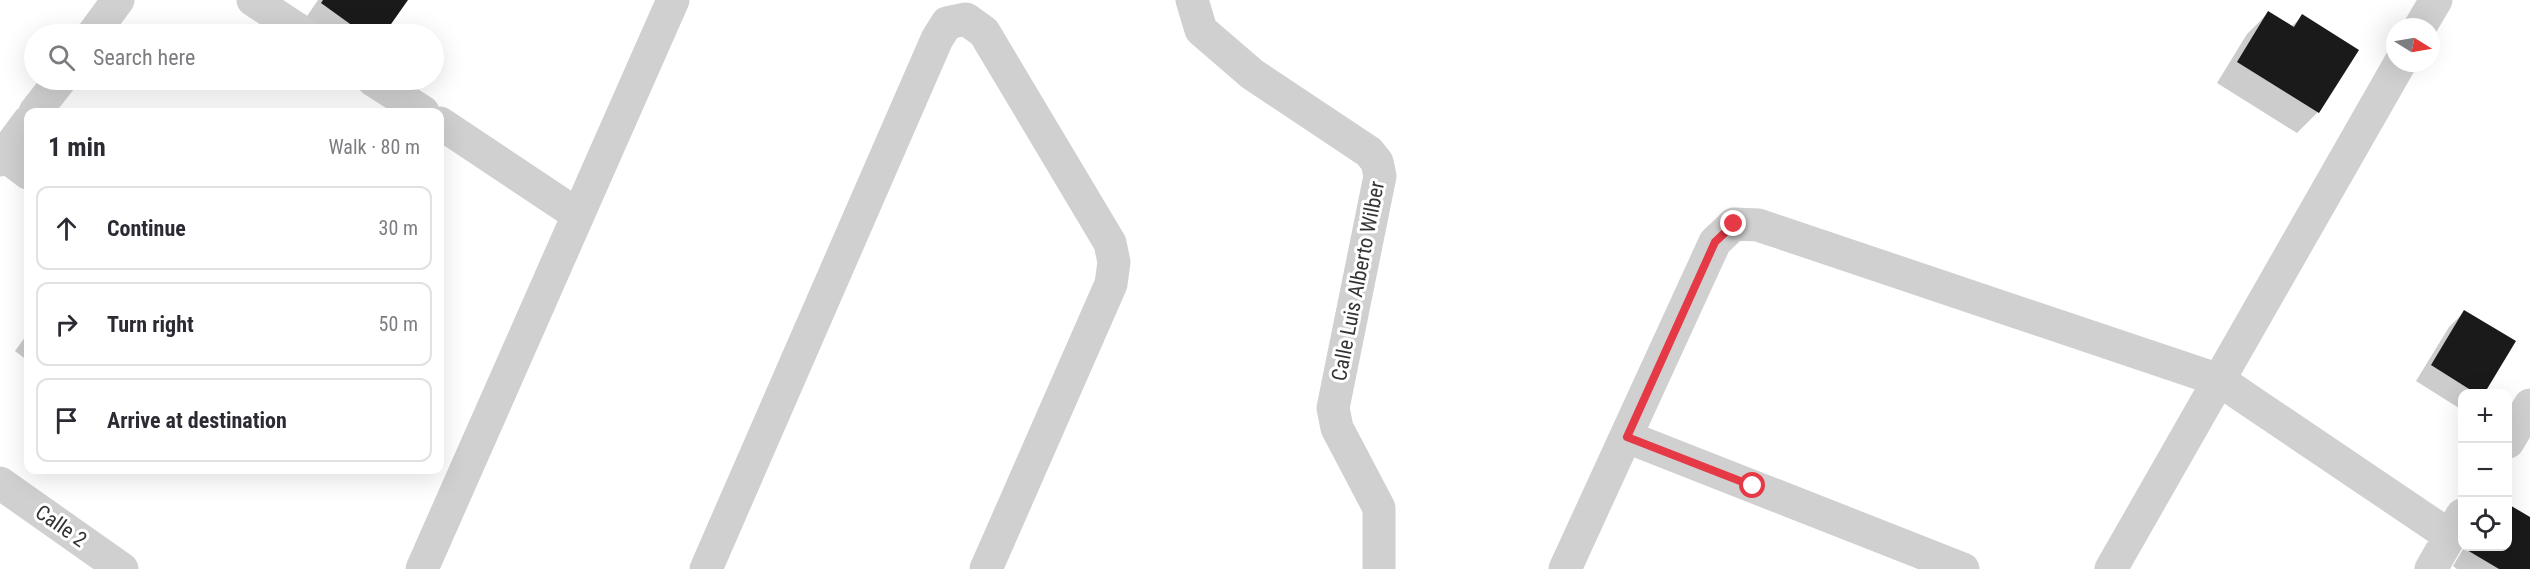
<!DOCTYPE html>
<meta charset="utf-8">
<style>
body{margin:0;font-family:"Roboto Condensed",sans-serif;background:#f7f7f7;color:#2b2b33}
.controls{position:absolute;right:18px;bottom:18px;display:grid;overflow:hidden;border-radius:12px;box-shadow:0 6px 24px #0002}
.controls button{width:54px;height:54px;display:grid;place-items:center;padding:0;border:0;border-bottom:2px solid #e1e1e2;background:#fff;color:#2b2b33;font:30px sans-serif}
.compass{position:absolute;left:2386px;top:18px;width:54px;height:54px;border-radius:50%;background:#fff;box-shadow:0 6px 24px #0002;rotate:101deg}
.stop{position:absolute;width:18px;height:18px;margin:-14px;border:4px solid #e63946;border-radius:50%;background:#fff}
.stop.end{background:#e63946;border-color:#fff;box-shadow:0 2px 6px #0008}
.list{margin:0;padding:0;list-style:none}
h2{display:flex;justify-content:space-between;align-items:center;height:78px;margin:0;padding:0 24px;font-size:26px}
h2 small{font-size:20px;font-weight:400;color:#7c7c81}
.list li{display:grid;grid-template-columns:39px 1fr auto;gap:18px;align-items:center;box-sizing:border-box;height:84px;margin:0 12px 12px;padding:0 12px;border:2px solid #e1e1e2;border-radius:12px}
.list b{display:block;font-size:22px;white-space:nowrap}
.list em{font-size:20px;font-style:normal;color:#7c7c81}
.icon{flex:none;width:33px;height:33px;fill:none;stroke:currentColor;stroke-width:2;stroke-linecap:round;stroke-linejoin:round}
.map{position:relative;flex:none;width:2530px;height:569px;overflow:hidden}
.search{position:absolute;background:#fff;box-shadow:0 6px 24px #0002;left:24px;top:24px;width:420px;height:66px;display:flex;align-items:center;gap:15px;box-sizing:border-box;padding:0 21px;border-radius:33px;color:#7c7c81;font-size:22px}
.panel{position:absolute;background:#fff;box-shadow:0 6px 24px #0002;left:24px;top:108px;width:420px;height:366px;border-radius:12px}
.map>svg:first-child{display:block}
</style>
<div class="map">
<svg width="2530" height="569" viewBox="0 0 2530 569">
<rect width="100%" height="100%" fill="#fff"/>
<path fill="#0003" d="M318 0H407L382 34H315L301 25Z
M2268 13 2291 27 2302 16 2357 51 2318 112 2297 133 2217 83 2247 34Z
M2464 312 2483 394H2462V410L2416 381 2449 327Z
M28 333V361L15 351Z
M2508 506 2530 519V569H2457L2453 566 2465 546H2508Z"/>
<path fill="#1a1a1a" d="M323 0H408L384 34H364L321 3Z
M2268 11 2294 27 2302 14 2359 50 2319 113 2237 62Z
M2464 310 2516 341 2484 394H2477L2431 365Z
M2508 504 2530 517V569H2499L2467 550 2470 546H2508Z"/>
<g fill="none" stroke-linecap="round" stroke-linejoin="round">
<path stroke="#d0d0d0" stroke-width="33" d="M253 0 305 34
M1192 0 1201 30 1252 74 1369 152 1377 162 1380 176 1333 408 1337 428 1379 508V569
M2420 27 2436 0
M93 34 118 0
M373 80 423 112
M35 112 60 80
M440 123 578 215
M4 155 28 173
M0 160 28 122
M1627 437 1963 569
M2508 442 2530 405
M0 483 122 569
M422 569 673 0
M706 569 937 39 947 23 966 19 984 32 1110 243 1114 262 1111 284 986 569
M1565 569 1715 242 1734 224 1758 225 2219 380 2450 536
M2111 569 2400 63
M2431 569 2462 515"/>
</g>
<g fill="none" stroke-linecap="round" stroke-linejoin="round">
<path stroke="#e63946" stroke-width="8" d="M1734 224 1715 242 1627 437 1753 486"/>
</g>
<g text-anchor="middle" stroke-width="6" stroke-linejoin="round" paint-order="stroke">
<g font-size="21" fill="#333" stroke="#fff">
<text transform="translate(1358 281) rotate(-79)" y="7">Calle Luis Alberto Wilber</text>
<text transform="translate(61 526) rotate(35)" y="7">Calle 2</text>
</g>
</g>
</svg>
<div class="controls">
<button>+</button>
<button>−</button>
<button><svg class="icon" aria-label="locate" viewBox="0 0 24 24"><circle cx="12" cy="12" r="6"/><path d="M12 2v4M12 18v4M2 12h4M18 12h4"/></svg></button>
</div>
<svg class="compass" viewBox="-18 -18 36 36"><path d="M0-13l5 13h-10z" fill="#e53935"/><path d="M0 13l5-13h-10z" fill="#7c7c81"/></svg>
<div class="stop" style="left:1753px;top:486px"></div>
<div class="stop end" style="left:1734px;top:224px"></div>
<div class="search"><svg class="icon" aria-label="search" viewBox="0 0 24 24"><circle cx="10" cy="10" r="6"/><path d="M15 15l6 6"/></svg>Search here</div>
<section class="panel">
<h2>1 min<small>Walk · 80 m</small></h2>
<ul class="list">
<li><svg class="icon" aria-label="ahead" viewBox="0 0 24 24"><path d="M12 20V5M6 11l6-6 6 6"/></svg><div><b>Continue</b></div><em>30 m</em></li>
<li><svg class="icon" aria-label="right" viewBox="0 0 24 24"><path d="M7 20v-9h11M14 6l5 5-5 5"/></svg><div><b>Turn right</b></div><em>50 m</em></li>
<li><svg class="icon" aria-label="arrive" viewBox="0 0 24 24"><path d="M6 21V4h12l-3 4 3 4H6"/></svg><div><b>Arrive at destination</b></div></li>
</ul>
</section>
</div>
